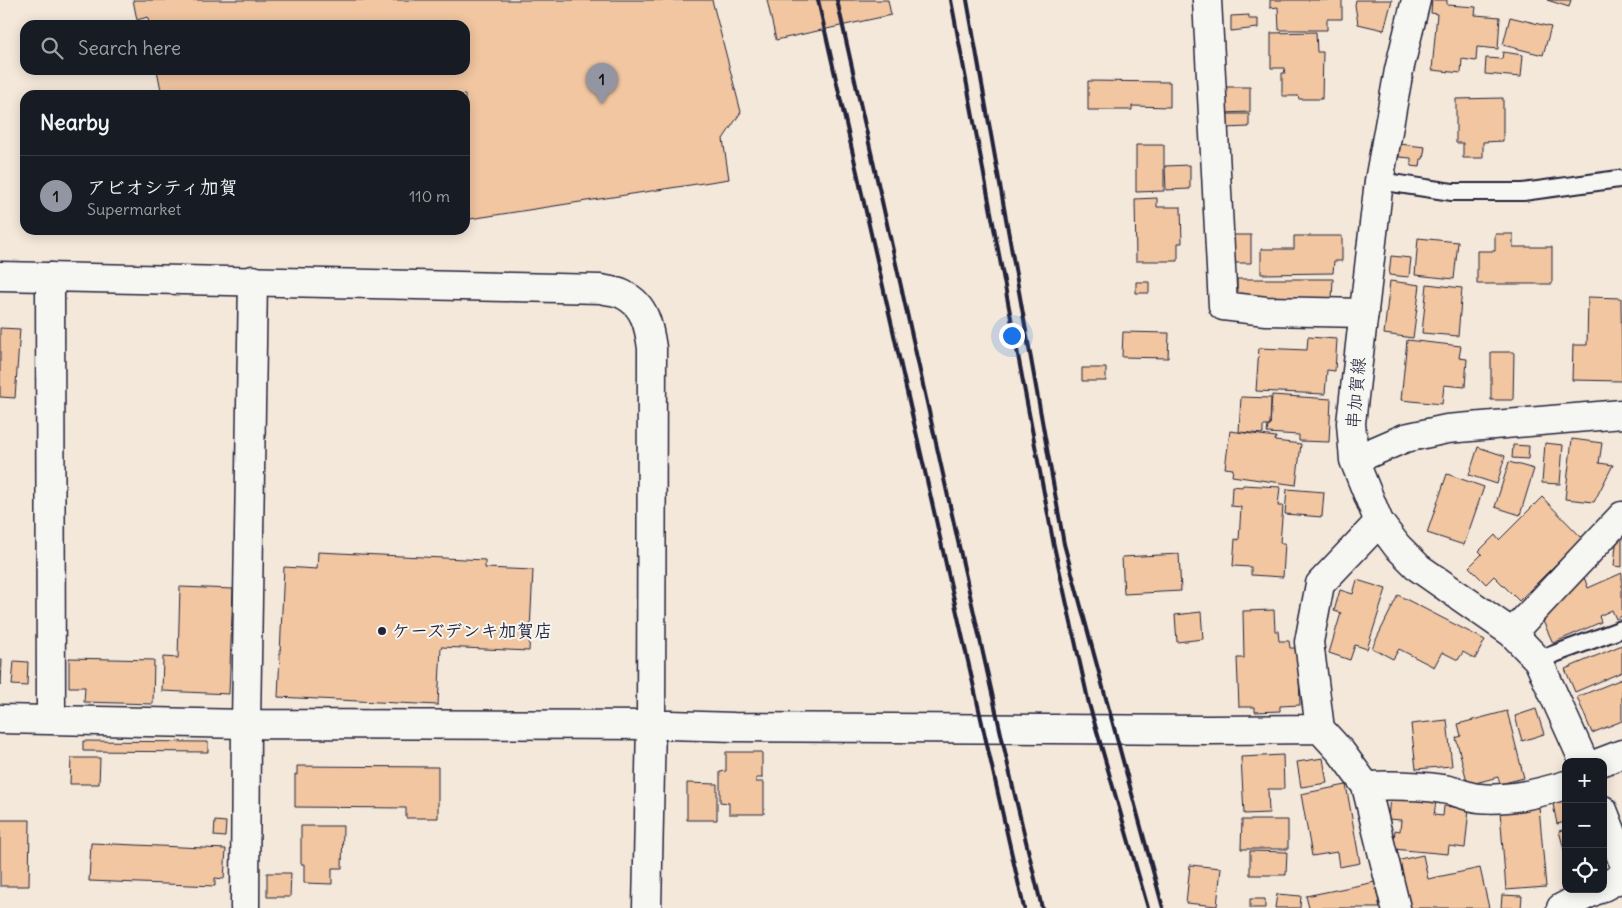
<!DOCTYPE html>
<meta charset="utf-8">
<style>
body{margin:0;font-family:Delius,"Klee One",sans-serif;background:#242831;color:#f1f3f6}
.controls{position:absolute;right:15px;bottom:15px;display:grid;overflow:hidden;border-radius:10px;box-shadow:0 2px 12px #0003}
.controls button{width:45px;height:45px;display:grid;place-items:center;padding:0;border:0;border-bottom:1px solid #363941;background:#171b24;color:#f1f3f6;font:25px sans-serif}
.you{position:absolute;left:1011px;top:335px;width:18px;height:18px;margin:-12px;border:4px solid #fff;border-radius:50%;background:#1a73e8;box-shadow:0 0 0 8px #1a73e833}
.badge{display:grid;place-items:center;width:32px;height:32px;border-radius:50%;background:#9495a2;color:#111;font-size:16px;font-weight:700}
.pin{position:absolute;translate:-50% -41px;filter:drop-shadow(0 1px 2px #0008)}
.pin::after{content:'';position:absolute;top:26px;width:18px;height:15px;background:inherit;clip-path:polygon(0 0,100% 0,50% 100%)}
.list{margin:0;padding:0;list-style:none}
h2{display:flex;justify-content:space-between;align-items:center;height:65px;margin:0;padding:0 20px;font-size:21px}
h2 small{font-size:16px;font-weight:400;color:#9ea1a6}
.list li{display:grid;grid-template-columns:32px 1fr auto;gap:15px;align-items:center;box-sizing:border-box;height:80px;padding:0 20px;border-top:1px solid #363941}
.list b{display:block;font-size:19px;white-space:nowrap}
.list p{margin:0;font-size:16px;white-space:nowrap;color:#9ea1a6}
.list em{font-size:16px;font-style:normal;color:#9ea1a6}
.icon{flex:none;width:28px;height:28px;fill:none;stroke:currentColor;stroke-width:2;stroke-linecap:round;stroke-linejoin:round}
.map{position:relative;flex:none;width:1622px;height:908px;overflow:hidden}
.search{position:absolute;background:#171b24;box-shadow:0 2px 12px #0003;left:20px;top:20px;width:450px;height:55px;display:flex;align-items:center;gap:12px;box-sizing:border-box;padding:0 18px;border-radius:15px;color:#9ea1a6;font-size:19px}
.panel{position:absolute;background:#171b24;box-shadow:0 2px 12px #0003;left:20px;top:90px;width:450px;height:145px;border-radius:15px}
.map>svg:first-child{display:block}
</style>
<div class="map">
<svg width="1622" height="908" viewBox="0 0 1622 908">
<rect width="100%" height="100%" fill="#f4e8da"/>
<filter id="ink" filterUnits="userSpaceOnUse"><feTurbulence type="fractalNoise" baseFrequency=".02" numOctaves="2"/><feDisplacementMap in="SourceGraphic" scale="10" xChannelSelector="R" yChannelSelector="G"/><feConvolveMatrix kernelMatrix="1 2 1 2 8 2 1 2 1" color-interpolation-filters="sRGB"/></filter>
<g filter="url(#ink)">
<path fill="#f1c6a1" stroke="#22223b" d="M133 0H712L741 112 723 139 729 179 470 219 467 204H465V95H162L157 70H465V25H149L148 17 137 20Z
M767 0H888L891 15 776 40Z
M1270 0H1342V19H1327V30H1279L1278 7 1270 8Z
M1356 0H1392L1384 30 1358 24 1355 5Z
M1432 0H1447V5L1476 7 1475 15 1500 17 1498 49 1477 47 1476 61 1462 59 1461 73 1432 70 1437 14 1431 13Z
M1547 0H1571L1569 7Z
M1249 15V19H1258V28L1231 31V16Z
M1510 17 1551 27 1543 55 1503 45Z
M1316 32 1317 52H1323L1322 99H1299L1298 96H1282V73H1285L1284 68H1271V33Z
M1503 52 1523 55 1521 77 1485 74 1486 58 1502 59Z
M1088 81 1170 82V107L1132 106V110H1088Z
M1222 87H1250V112L1222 113Z
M1503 98V141L1483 142V158H1463V143H1456V99Z
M1225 114H1249V127L1225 128Z
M1400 144 1425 147 1423 159H1421L1420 167 1411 166V158L1399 157Z
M1136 145H1164V191L1136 192Z
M1190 165V189L1166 190 1165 166Z
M1157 198V207H1181L1182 243H1178V261H1136L1135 199Z
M1495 234H1513V247H1552V284H1477V251H1495Z
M1228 235H1251V263H1228Z
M1294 236H1342V261H1334L1333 273 1261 274V249H1294Z
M1418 238 1458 242 1454 279 1415 275Z
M1391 256 1411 258 1409 277 1389 275Z
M1237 279H1333L1332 300H1237Z
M1390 281 1420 285 1413 338 1384 334Z
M1136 282H1149V293H1136Z
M1427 284 1462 288 1458 336 1422 333Z
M1588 297 1621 298 1622 381 1572 380 1573 345H1587Z
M0 328 20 329 15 398 0 397Z
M1123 332 1169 333 1168 358 1122 357Z
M1308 337 1337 339 1335 371 1327 370 1325 394 1256 391 1259 348 1307 350Z
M1407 340 1461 346 1459 358 1467 359 1465 387 1444 385 1442 404 1401 400Z
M1491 352H1514L1513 400H1491Z
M1082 368H1106V381H1082Z
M1272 395 1331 399 1329 442 1299 441V435L1267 433 1268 426H1270Z
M1241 397 1271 398 1270 426H1263V434L1239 432Z
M1230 431 1276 437 1275 441 1301 444 1296 485 1232 476 1233 469 1225 468Z
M1572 439 1602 443 1599 463 1613 465 1594 502 1565 499Z
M1545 443 1563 445 1560 484 1542 483Z
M1513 445 1529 446 1528 459 1512 458Z
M1478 447 1505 456 1497 484 1469 475Z
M1509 462 1534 469 1520 515 1495 507Z
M1447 474 1484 487 1464 545 1427 533Z
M1243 485 1280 487 1278 506H1283L1280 543H1285L1283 577 1251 575V567L1233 566 1235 539 1239 540 1241 507 1231 506 1232 486 1242 487Z
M1287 489 1324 492 1322 517 1285 514Z
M1542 497 1582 538 1519 601 1494 576 1486 584 1469 567 1482 554 1479 551 1495 535 1499 540Z
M1622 531V567L1614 566 1617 534Z
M318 552 485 560V568L533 570 529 651 441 647 438 705 278 697 284 567 317 569Z
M1179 554 1181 591 1124 594 1122 557Z
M1622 573V616L1616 619 1612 610 1599 616 1601 622 1553 643 1542 619 1584 577 1588 588Z
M1357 580 1386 589 1367 649 1355 645 1350 660 1329 653 1341 613 1334 611 1340 590 1353 594Z
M180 587 233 589 229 694 162 691 163 657 178 658Z
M1398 595 1485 640 1475 659 1463 652 1458 660 1442 652 1434 667 1399 649 1393 659 1372 648Z
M1274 610 1275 631H1278L1279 641H1289L1290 648H1298L1300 705 1280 706V711L1255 712V707H1239L1237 658H1244L1243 611Z
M1201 612 1203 639 1177 642 1175 615Z
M1622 645V672L1575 692 1565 669Z
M69 658 154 660 153 704 84 702 85 687H69Z
M0 660H2L1 685H0Z
M14 661 28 662 27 686 12 685Z
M1622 679V721L1592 733 1577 697Z
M1536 709 1544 734 1522 741 1515 716Z
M1507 711 1524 778 1500 784 1498 777 1468 785 1456 738 1461 736 1458 724Z
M1447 720 1452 766 1416 769 1411 724Z
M83 741 208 742V752L83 751Z
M726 752H762V778H756V782H764V814H729V803L720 802V772L726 771Z
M1283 755 1284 789H1268L1269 813 1244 814 1241 757Z
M71 758H100L99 784H70Z
M1323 758 1327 783 1301 787 1297 762Z
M297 766 438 767V818H406V808L295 807V774L297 775Z
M687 783 717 784V820H687Z
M1346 785 1360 863 1339 867 1337 852 1312 856 1301 794Z
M1566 796V822L1557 824 1552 799Z
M1390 797 1436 801 1434 815 1443 816 1444 806 1469 809 1465 848 1449 846 1448 854 1393 849 1395 830 1400 831 1401 820 1388 819Z
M1539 807 1546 887 1506 890 1500 811Z
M0 820H30L29 886H0Z
M1242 820H1288V849H1241Z
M215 821 226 822 225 837 214 836Z
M301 826H343L342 868H332V884L304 883V864H301Z
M1566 829V857L1559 831Z
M91 843 226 849 224 879 215 878V886L89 881Z
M1250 851 1287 852 1286 875H1250Z
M1423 855 1428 879 1480 868 1489 908H1406L1396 861Z
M1190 865 1221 868 1217 906 1186 903Z
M267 873H291L290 897H267Z
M1375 882 1380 908H1309L1306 896Z
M1277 894 1301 896 1300 908H1275Z
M1502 895 1522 896 1521 908H1501Z
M1250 899H1265V908H1250Z"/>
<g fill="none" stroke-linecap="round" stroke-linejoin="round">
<defs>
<path id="lane" d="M1379 181 1452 192H1523L1619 179
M1538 660 1622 629"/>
<path id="street" d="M1207 0 1223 306 1266 311 1364 313
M50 277 51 720
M1379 522 1320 584 1309 642 1320 729 1341 752 1366 786 1396 908
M1512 633 1622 516
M0 719 246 724 253 280
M1601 762 1622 754
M1366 786C1391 785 1417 785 1442 789 1455 790 1466 797 1479 798 1508 801 1539 793 1566 785
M1603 887 1622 877
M245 908 246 724 670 725 734 727 1210 730 1320 729
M1561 908 1598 889"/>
<path id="secondary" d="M1416 0 1399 70 1379 181 1351 423 1354 460 1379 522 1397 546 1419 568 1512 633 1538 660 1584 762
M0 276 601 289C608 291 618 291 624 295 645 305 649 327 652 348L651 725 647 908
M1354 460 1405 438 1447 429 1622 414
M1603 810 1622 859"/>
</defs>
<use href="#lane" stroke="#22223b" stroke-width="20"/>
<use href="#street" stroke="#22223b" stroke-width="31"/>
<use href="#secondary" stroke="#22223b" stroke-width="31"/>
<use href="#lane" stroke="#f6f6f2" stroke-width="16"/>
<use href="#street" stroke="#f6f6f2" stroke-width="28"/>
<use href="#secondary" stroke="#f6f6f2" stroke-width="28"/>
<path stroke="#22223b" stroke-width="4" d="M818 0 1024 908
M837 0 1012 783 1042 908
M951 0 1054 546 1089 704 1148 908
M967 0 1064 544 1163 908"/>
</g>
</g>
<circle fill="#22223b" stroke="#f6f6f2" stroke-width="2" cx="382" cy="631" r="5"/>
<g text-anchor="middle" stroke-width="4" stroke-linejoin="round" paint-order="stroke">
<g font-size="18" fill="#22223b" stroke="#f6f6f2">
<text transform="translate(1356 393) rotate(-85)" y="6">串加賀線</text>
</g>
<g font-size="18" font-weight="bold" fill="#22223b" stroke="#f6f6f2" text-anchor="start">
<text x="392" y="637">ケーズデンキ加賀店</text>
</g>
</g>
</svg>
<div class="controls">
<button>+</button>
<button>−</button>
<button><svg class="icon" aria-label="locate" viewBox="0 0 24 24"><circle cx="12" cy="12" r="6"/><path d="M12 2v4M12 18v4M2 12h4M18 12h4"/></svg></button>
</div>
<div class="you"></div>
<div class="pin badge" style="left:602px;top:104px">1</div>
<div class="search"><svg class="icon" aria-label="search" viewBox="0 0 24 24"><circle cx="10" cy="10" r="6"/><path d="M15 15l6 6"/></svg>Search here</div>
<section class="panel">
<h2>Nearby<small></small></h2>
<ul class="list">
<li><span class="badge">1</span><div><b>アビオシティ加賀</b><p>Supermarket</p></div><em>110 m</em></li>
</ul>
</section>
</div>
